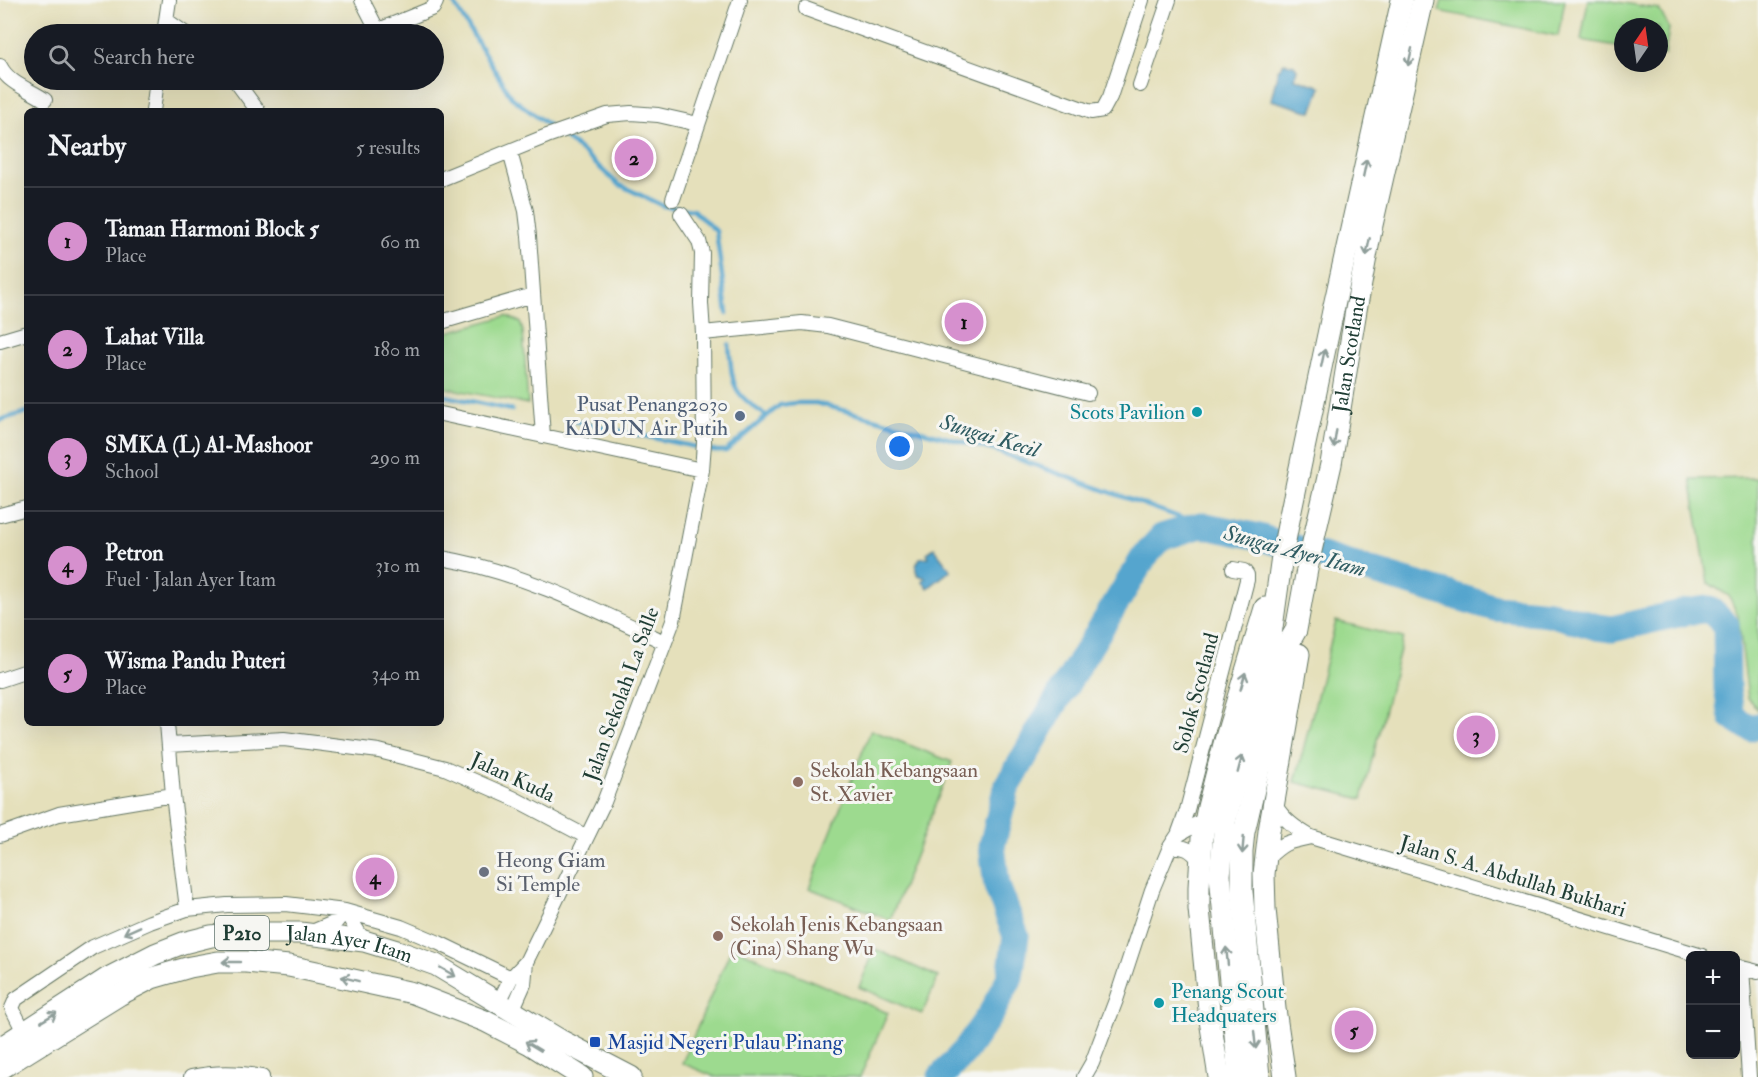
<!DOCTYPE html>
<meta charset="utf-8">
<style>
body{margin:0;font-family:"IM FELL Double Pica",serif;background:#20242c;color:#f1f3f6}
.controls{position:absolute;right:18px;bottom:18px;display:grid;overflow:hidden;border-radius:9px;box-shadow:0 6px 24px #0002}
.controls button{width:54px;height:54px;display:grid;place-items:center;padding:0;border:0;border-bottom:2px solid #363941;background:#171b24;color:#f1f3f6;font:30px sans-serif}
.compass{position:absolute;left:1614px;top:18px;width:54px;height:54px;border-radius:50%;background:#171b24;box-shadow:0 6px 24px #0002;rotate:13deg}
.you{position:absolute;left:900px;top:447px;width:21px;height:21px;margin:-15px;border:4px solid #fff;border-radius:50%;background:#1a73e8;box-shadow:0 0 0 9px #1a73e833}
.badge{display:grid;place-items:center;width:39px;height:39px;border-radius:50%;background:#d690ce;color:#111;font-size:20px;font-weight:700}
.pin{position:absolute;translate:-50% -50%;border:3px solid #fff;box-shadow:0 2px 6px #0006}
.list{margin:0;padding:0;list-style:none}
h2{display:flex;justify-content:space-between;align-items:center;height:78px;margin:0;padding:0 24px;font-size:26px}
h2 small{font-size:20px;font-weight:400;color:#9ea1a6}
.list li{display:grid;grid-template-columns:39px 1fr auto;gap:18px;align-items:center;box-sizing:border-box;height:108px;padding:0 24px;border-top:2px solid #363941}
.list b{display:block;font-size:22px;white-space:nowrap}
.list p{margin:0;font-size:20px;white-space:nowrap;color:#9ea1a6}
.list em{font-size:20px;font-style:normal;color:#9ea1a6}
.icon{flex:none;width:33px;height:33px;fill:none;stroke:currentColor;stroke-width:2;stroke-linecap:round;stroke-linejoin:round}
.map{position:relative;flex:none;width:1758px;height:1077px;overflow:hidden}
.search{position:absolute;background:#171b24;box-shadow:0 6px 24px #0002;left:24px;top:24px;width:420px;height:66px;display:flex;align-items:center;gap:15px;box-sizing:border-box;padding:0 21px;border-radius:33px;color:#9ea1a6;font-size:22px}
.panel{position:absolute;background:#171b24;box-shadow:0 6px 24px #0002;left:24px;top:108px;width:420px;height:618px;border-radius:9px}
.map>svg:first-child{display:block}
</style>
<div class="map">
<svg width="1758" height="1077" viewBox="0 0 1758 1077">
<rect width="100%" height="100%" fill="#f6f6f2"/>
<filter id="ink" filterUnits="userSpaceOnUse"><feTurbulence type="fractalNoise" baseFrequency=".0167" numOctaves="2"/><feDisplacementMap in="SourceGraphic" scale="12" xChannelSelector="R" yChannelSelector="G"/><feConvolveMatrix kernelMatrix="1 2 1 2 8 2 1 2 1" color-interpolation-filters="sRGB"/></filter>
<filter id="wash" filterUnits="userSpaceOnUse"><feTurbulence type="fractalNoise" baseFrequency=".008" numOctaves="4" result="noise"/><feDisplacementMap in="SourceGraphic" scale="24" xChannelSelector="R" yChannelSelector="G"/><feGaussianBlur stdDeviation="1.35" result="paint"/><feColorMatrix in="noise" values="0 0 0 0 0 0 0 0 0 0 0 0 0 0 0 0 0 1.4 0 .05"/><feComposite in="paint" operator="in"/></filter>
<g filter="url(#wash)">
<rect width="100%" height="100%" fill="#e5e0bb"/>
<path fill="#9dda8f" stroke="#5e8c62" stroke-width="1.5" d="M1442 0H1565L1558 36 1439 11Z
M1588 0H1605L1659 9 1669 28 1665 55 1659 54V27H1623V47L1581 40Z
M506 316 520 322 523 331 528 404 441 387V334Z
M1758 478V710L1748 698 1738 616 1729 596 1708 583 1691 479Z
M1336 621 1403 638 1362 799 1295 782Z
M871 730 952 762 890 920 809 888Z
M732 947 888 1013 860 1077H715L682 1063Z
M875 949 938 977 922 1014 859 987Z"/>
<path fill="#54a5ce" stroke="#3a7181" stroke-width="1.5" d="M1284 63 1294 65 1297 69 1295 78 1321 87 1312 112 1271 100 1278 70Z
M934 548 951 570 928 588 922 581 926 578 918 575C914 569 916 564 920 558L929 557 927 553Z"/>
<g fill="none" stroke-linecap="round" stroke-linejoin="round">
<path stroke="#54a5ce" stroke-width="4.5" d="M452 0 511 97 577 147 618 184 663 206 693 210 716 231 727 313
M729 345C733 386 730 392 767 416
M441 395 512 410
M565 419 714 451H726L780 405 795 403H816L993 450 1201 525
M0 420 27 412"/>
<path stroke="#54a5ce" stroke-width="27" d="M941 1077 964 1052 992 1012 1010 977 1016 936 997 886 992 846 1006 789 1052 708 1144 557 1162 537 1201 525 1255 536 1495 608 1549 613 1597 627 1612 629 1686 612 1709 609 1726 625 1727 689 1732 717 1750 728 1758 726"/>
</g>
</g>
<g filter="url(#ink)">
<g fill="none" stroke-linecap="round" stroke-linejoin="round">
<defs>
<path id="minor" d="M362 0 378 31
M806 9 1091 112 1103 110 1110 97 1142 0
M166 20 186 34
M164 34 169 0
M369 34 433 8 436 2
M0 66C9 84 29 89 45 100
M235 80 258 111
M1140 85 1169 0
M153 111 157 80
M510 152 526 211 529 236 543 436
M441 179 547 136 607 115 631 113 658 115 698 124
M673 199 740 0
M441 322 533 295
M703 333 802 323 828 326 1088 393
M0 341 27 333
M441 414 702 470
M0 515 27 508
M441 558C519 571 593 608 664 642
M0 680 27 671
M167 723 173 795 187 909
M169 745 284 739 379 751 445 768 513 798 587 837
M1274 804C1284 820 1295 828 1311 837L1702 956
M0 835 59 814 173 795
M1178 835 1187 810 1247 580V575L1244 571 1233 569
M1170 847C1185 846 1191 849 1200 861
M1265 860C1284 842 1286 842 1311 837
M312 932 336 922 345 911 364 941
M1736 966 1742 968 1749 1077
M1742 968 1758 972
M499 1002 511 978 526 962 604 802 673 621 702 470 704 443 703 333 701 303 702 253 699 241 681 214
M512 1011 524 984 526 962
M24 1032 12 1008 16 999 93 947 150 922 187 909 227 905 286 904 345 911 401 927 439 943 511 978
M191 1077C215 1072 238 1072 262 1077
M1084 1077 1092 1063 1116 1000 1152 890 1170 847 1178 835 1205 819"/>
<g id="primary">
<path id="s1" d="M0 1048 108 978 155 954 183 943 211 936 237 933H300L364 941 397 951 436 965 560 1040 631 1077"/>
<path d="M0 1069 119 995 152 978 190 967 218 962H246L289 966 413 993 485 1021 530 1044 582 1077"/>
</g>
<g id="trunk">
<path d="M1219 1077 1210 1020 1199 909V887L1202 838 1208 807 1224 744 1265 608"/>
<path d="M1239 1077 1220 875 1225 822 1270 642 1282 556 1289 520 1334 306 1402 0"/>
<path id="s2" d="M1259 1077 1242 891V851L1244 832 1288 644 1296 630 1308 564 1331 464 1356 310 1372 225 1423 0"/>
<path d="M1285 1077 1275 1009 1265 909 1264 874 1269 831 1299 654"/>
</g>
</defs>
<use href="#minor" stroke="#647663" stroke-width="16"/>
<use href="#primary" stroke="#647663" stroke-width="23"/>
<use href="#trunk" stroke="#647663" stroke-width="23"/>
<use href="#minor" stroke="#fff" stroke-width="14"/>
<use href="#primary" stroke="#fff" stroke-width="21"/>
<use href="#trunk" stroke="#fff" stroke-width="21"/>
</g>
<defs><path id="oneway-shaft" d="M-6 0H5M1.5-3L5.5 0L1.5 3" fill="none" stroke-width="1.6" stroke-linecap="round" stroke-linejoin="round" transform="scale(1.5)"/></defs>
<g stroke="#8f9e9a">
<use href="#oneway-shaft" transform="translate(1410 57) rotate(103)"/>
<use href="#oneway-shaft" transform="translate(1365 168) rotate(-78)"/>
<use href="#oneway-shaft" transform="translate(1368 247) rotate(101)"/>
<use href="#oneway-shaft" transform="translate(1323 358) rotate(-78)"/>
<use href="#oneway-shaft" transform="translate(1335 439) rotate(99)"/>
<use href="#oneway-shaft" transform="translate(1243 681) rotate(-74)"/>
<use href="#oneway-shaft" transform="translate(1240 764) rotate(-75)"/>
<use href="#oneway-shaft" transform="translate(1243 845) rotate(95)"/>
<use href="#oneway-shaft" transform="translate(132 930) rotate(156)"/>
<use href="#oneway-shaft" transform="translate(1227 956) rotate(-96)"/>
<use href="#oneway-shaft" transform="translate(231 962) rotate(180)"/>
<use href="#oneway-shaft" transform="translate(448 972) rotate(30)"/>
<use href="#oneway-shaft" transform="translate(350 979) rotate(-166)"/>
<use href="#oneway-shaft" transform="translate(49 1017) rotate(-31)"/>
<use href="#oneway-shaft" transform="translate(1255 1040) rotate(84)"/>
<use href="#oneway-shaft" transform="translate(533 1046) rotate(-149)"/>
</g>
</g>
<g fill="#0f9aa8" stroke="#f6f6f2" stroke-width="2">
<circle cx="1197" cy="412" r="6"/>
<circle cx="1159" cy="1003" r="6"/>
</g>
<circle fill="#5c6f8a" stroke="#f6f6f2" stroke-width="2" cx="740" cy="416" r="6"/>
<g fill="#8d6e63" stroke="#f6f6f2" stroke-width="2">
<circle cx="798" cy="782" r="6"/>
<circle cx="718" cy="936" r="6"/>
</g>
<circle fill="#6b7280" stroke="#f6f6f2" stroke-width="2" cx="484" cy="872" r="6"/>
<rect fill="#1a4fb4" stroke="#f6f6f2" stroke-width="2" x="589" y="1036" width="12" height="12" rx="3"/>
<g text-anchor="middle" stroke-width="6" stroke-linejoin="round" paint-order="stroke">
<rect fill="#f6f6f2" stroke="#60746d" stroke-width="1.5" x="215" y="916" width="54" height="34" rx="4.5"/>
<g font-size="20" font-weight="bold" fill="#1f3d34">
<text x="242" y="940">P210</text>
</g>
<g font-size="21" fill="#1f3d34" stroke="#f6f6f2">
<text dy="7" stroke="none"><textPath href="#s2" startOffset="736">Jalan Scotland</textPath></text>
<text transform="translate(1196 693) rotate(-75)" y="7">Solok Scotland</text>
<text transform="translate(621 694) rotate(-70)" y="7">Jalan Sekolah La Salle</text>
<text transform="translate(513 777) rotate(25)" y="7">Jalan Kuda</text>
<text transform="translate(1513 876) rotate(17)" y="7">Jalan S. A. Abdullah Bukhari</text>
<text dy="7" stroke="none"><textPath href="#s1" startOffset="380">Jalan Ayer Itam</textPath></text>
</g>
<g font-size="21" fill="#4e5e75" stroke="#f6f6f2" text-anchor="end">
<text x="728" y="411">Pusat Penang2030<tspan x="728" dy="24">KADUN Air Putih</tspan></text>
</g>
<g font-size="21" fill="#0d838f" stroke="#f6f6f2" text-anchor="end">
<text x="1185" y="419">Scots Pavilion</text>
<text x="1171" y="998" text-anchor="start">Penang Scout<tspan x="1171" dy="24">Headquaters</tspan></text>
</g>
<g font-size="21" fill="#785e54" stroke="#f6f6f2" text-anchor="start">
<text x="810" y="777">Sekolah Kebangsaan<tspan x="810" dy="24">St. Xavier</tspan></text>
<text x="730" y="931">Sekolah Jenis Kebangsaan<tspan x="730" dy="24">(Cina) Shang Wu</tspan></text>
</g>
<g font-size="21" fill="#5b616d" stroke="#f6f6f2" text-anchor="start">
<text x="496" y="867">Heong Giam<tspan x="496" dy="24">Si Temple</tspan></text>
</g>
<g font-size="21" fill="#164399" stroke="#f6f6f2" text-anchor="start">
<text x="607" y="1049">Masjid Negeri Pulau Pinang</text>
</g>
<g font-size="22" font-style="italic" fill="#2f5c62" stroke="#f6f6f2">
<text transform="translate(990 435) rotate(17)" y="8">Sungai Kecil</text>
<text transform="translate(1295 550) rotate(15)" y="8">Sungai Ayer Itam</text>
</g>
</g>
</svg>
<div class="controls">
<button>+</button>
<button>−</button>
</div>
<svg class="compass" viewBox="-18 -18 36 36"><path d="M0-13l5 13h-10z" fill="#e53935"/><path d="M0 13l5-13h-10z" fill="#9ea1a6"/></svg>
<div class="you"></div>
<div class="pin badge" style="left:964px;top:322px">1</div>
<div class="pin badge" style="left:634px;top:158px">2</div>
<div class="pin badge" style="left:1476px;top:735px">3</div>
<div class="pin badge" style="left:375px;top:877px">4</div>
<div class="pin badge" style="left:1354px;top:1030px">5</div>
<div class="search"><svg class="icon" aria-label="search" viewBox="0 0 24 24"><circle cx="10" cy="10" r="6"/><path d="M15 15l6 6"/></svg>Search here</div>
<section class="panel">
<h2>Nearby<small>5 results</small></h2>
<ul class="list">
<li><span class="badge">1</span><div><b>Taman Harmoni Block 5</b><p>Place</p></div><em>60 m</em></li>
<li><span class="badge">2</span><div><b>Lahat Villa</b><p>Place</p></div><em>180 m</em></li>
<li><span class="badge">3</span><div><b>SMKA (L) Al-Mashoor</b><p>School</p></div><em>290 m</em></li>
<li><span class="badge">4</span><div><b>Petron</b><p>Fuel · Jalan Ayer Itam</p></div><em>310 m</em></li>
<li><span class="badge">5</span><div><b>Wisma Pandu Puteri</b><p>Place</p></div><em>340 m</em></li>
</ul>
</section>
</div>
